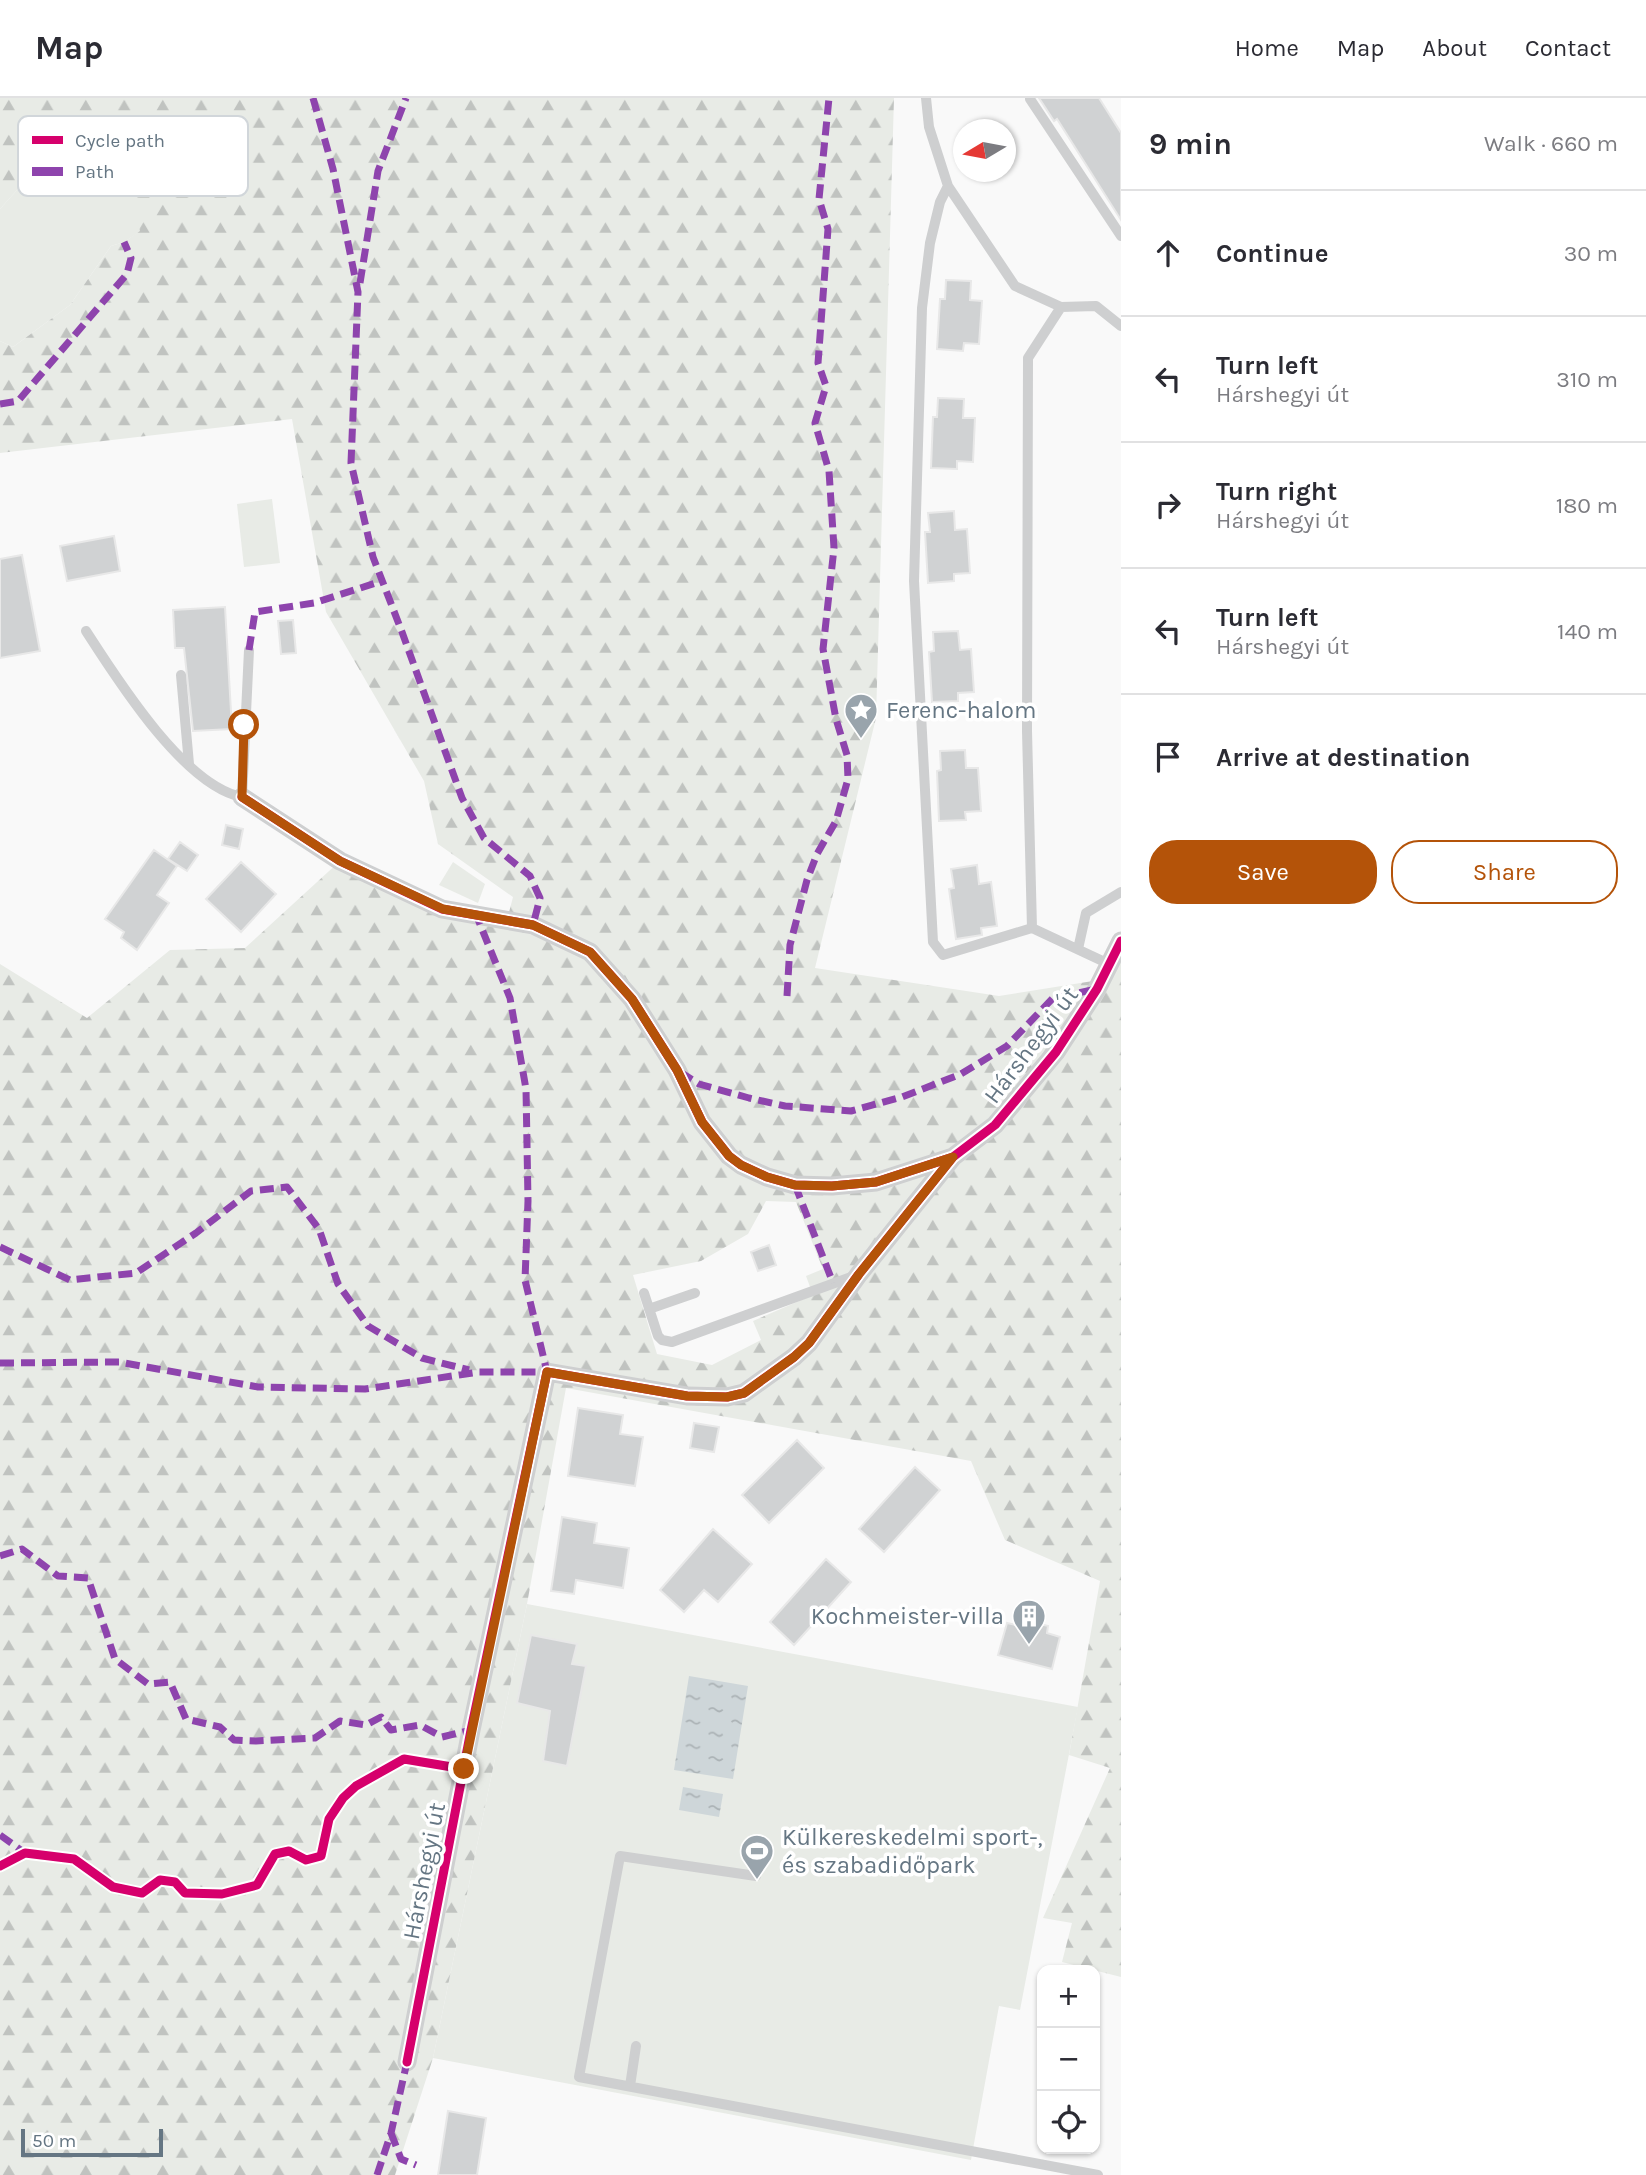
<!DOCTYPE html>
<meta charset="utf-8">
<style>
body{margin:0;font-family:Karla,sans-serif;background:#f2f2f3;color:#2b2b33}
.controls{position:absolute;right:21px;bottom:21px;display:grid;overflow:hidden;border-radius:14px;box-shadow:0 2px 5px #0004}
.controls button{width:63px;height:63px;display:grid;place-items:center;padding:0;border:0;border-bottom:2px solid #e1e1e2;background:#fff;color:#2b2b33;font:35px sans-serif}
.compass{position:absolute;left:953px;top:21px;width:63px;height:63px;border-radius:50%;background:#fff;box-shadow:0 2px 5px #0004;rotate:260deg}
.scale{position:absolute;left:21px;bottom:18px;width:142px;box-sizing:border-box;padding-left:7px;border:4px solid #657683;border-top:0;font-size:19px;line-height:24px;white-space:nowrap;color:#657683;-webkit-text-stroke:5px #fff;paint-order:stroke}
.stop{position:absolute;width:21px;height:21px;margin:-16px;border:5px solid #b45309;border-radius:50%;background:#fff}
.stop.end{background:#b45309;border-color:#fff;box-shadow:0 2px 7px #0008}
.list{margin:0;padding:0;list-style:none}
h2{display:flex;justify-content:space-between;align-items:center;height:91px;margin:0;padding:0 28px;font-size:30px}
h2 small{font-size:23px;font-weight:400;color:#7c7c81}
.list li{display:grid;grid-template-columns:46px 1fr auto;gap:21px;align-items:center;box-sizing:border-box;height:126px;padding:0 28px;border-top:2px solid #e1e1e2}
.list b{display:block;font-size:26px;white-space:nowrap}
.list p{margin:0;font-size:23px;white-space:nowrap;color:#7c7c81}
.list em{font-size:23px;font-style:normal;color:#7c7c81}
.actions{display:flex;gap:14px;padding:21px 28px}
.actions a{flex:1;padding:16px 0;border:2px solid #b45309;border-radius:28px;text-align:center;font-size:24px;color:#b45309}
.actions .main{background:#b45309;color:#fff}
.icon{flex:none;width:38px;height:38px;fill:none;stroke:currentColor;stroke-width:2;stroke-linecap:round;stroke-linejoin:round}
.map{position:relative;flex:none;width:1121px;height:2077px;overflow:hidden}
header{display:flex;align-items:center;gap:42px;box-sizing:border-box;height:98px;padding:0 35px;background:#fff;border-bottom:2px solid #e1e1e2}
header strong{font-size:33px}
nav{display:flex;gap:38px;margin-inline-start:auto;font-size:24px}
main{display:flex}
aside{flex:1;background:#fff}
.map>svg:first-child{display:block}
</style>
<header>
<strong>Map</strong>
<nav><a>Home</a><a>Map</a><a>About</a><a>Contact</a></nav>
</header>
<main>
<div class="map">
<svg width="1121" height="2077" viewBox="0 0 1121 2077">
<defs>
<pattern id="forest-firs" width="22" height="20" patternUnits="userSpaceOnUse" patternTransform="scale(1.75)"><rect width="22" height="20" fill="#e8ebe6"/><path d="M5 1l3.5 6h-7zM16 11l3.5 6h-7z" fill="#c0c3c0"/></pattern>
<pattern id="water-ripples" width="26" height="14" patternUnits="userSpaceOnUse" patternTransform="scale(1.75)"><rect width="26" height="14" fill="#ced6d9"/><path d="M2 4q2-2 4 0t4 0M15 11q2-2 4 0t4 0" fill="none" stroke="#abb2b5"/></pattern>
</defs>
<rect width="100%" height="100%" fill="#f9f9f9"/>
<path fill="#e8ebe6" d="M52 53 127 81 141 133 124 144 111 148 70 207 13 249 0 243V111Z
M272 401 280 465 244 469 237 406Z
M453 764 485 786 478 805 439 787Z
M527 1506 1078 1609 1020 1912 999 1908 971 2062 433 1960Z"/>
<path fill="url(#forest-firs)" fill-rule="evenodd" d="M0 0H894L876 620 815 870 999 898 1093 883 1121 858V1879L1062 1864 1072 1825 1043 1820 1110 1670 1069 1657 1100 1483 1005 1442 971 1363 566 1290 527 1506 433 1960 395 2077H0V866L87 920 170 852 245 850 340 763 442 811 507 822 513 799 438 746 424 683 326 514 292 321 0 355V243L13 249 70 207 111 148 124 144 140 133 126 81 52 53 0 111ZM766 1103 796 1104 823 1171 806 1178 813 1197 753 1223 761 1242 712 1267 657 1256 633 1177 701 1163 748 1136Z"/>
<path fill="url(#water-ripples)" d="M689 1578 748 1588 733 1681 674 1672Z
M683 1689 723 1696 719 1719 679 1712Z"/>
<path fill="#d0d2d3" stroke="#e8e8e8" stroke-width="2" d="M1039 0H1099L1121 35V122L1057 21 1054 23Z
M946 182 971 183 970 202 982 203 979 246 964 245 963 253 937 251 940 201H945Z
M938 300 964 301 963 320H975L973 364 957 363V371L931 370 933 319H937Z
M954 413 955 432 967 431 970 475 954 476V483L928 485 925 434H930L928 415Z
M114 438 120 473 67 483 60 448Z
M22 457 40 553 0 560V461Z
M225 509 232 631 193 633 184 550H175L173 512Z
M293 522 296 555 281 556 278 523Z
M958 533 960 552 971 551 974 594 958 595V603L932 604 929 554 934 553 933 534Z
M965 652 966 670H978L981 713 965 714 966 722 939 723 937 673 941 672 940 653Z
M226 727 243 731 239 751 222 747Z
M180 744 198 757 187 773 168 761Z
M154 752 177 768 157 797 169 805 137 852 121 840 124 834 105 821Z
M241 764 276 796 241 834 206 801Z
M977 767 979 786 991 784 997 828 981 830 982 837 956 841 949 791 954 790 951 771Z
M769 1147 776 1167 758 1173 751 1154Z
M578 1310 623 1317 620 1336 643 1339 635 1388 568 1378Z
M694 1325 719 1329 714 1354 690 1350Z
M797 1342 824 1370 769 1425 742 1397Z
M915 1369 940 1392 884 1454 859 1431Z
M562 1419 597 1425 594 1445 629 1450 623 1490 576 1482 574 1496 551 1493Z
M713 1431 752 1466 718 1504 704 1492 684 1514 660 1492Z
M826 1461 851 1484 794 1547 770 1524Z
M1022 1521 1048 1528 1047 1535 1060 1539 1052 1571 998 1557 1007 1525 1020 1528Z
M531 1537 577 1546 572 1566 586 1568 567 1668 543 1663 550 1613 517 1605Z
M448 2013 486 2020 477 2077H438Z"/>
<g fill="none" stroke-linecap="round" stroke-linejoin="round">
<path stroke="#cecfd0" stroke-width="10" d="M926 0 929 29 948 88 1015 188 1061 209
M1030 1 1121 138
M948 88 940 104 930 145 922 210 914 483 933 844 943 857 1032 830 1109 866
M86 533C117 581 184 688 242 699L249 552
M181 577 189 666
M1032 830 1027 633 1028 260 1061 209 1096 208 1121 228
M1078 851 1086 815 1121 794
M644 1195 658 1238 662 1242 672 1244 854 1178
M649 1211 695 1195
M756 1778 620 1758 579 1979 1098 2077
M630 1988 636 1948"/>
<path stroke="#cecfd0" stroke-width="19" d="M242 699 340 763 442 811 533 827 590 854 632 901 677 972 702 1024 729 1058 741 1067 767 1079 795 1087 832 1088 876 1084 953 1059
M407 1964 471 1632 547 1274 687 1298 727 1299 744 1295 794 1259 809 1245 859 1176 953 1059 995 1027 1056 954 1097 891 1121 843"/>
<path stroke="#8e44ad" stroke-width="7" stroke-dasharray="14 7" stroke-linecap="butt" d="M313 0 333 71 358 194 351 365 373 459 402 534 462 700 484 740 530 778 540 800 533 827
M360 185 378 73 406 0
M0 306 18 303 127 176 131 160 124 144
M249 552 255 514 314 505 382 483
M787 898 790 847 807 782 817 756 836 723 848 681 847 657 836 621 823 551 834 450 829 373 815 325 826 288 818 265 828 131 819 101 829 0
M680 974 699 986 749 1000 785 1008 851 1013 902 999 961 976 1007 948 1053 900 1097 891
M795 1087 833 1185
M0 1149 70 1182 136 1175 196 1135 251 1093 287 1089 319 1131 338 1186 368 1228 422 1260 469 1272
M0 1265 119 1264 258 1289 365 1291 479 1274H547L525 1182 528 1103 526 991 510 900 477 819
M0 1458 22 1451 58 1478 88 1480 115 1561 148 1586 170 1584 186 1621 220 1629 234 1642 256 1643 315 1640 340 1623 366 1627 381 1619 391 1632 420 1627 442 1639 471 1632
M0 1737 25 1755
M391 2035 401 2061 416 2067
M377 2077 391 2035 407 1964"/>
<defs>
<path id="cycleway" d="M242 699 340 763 442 811 533 827 590 854 632 901 677 972 702 1024 729 1058 741 1067 767 1079 795 1087 832 1088 876 1084 953 1059
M0 1768 25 1755 74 1761 113 1789 142 1795 160 1782 175 1784 185 1795 222 1796 257 1787 275 1756 289 1753 306 1762 321 1758 329 1721 343 1700 356 1688 404 1661 464 1671
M407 1964 471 1632 547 1274 687 1298 727 1299 744 1295 794 1259 809 1245 859 1176 953 1059 995 1027 1056 954 1097 891 1121 843"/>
</defs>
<use href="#cycleway" stroke="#fff" stroke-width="13"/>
<use href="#cycleway" stroke="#d6006c" stroke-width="9"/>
</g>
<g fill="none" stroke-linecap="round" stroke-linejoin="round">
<path stroke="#b45309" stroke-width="9" d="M244 627 242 699 340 763 443 811 533 827 590 854 632 901 677 972 702 1024 729 1058 741 1067 767 1079 795 1087 832 1088 876 1084 953 1059 859 1176 809 1245 794 1259 744 1295 727 1299 687 1298 547 1274 464 1671"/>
</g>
<defs>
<symbol id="sight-pin" viewBox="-11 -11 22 30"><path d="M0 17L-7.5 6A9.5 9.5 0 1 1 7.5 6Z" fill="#99a4ac" stroke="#fff"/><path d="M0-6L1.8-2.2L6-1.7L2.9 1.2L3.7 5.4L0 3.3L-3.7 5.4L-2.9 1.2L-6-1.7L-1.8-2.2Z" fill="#fff"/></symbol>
<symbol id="building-pin" viewBox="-11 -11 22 30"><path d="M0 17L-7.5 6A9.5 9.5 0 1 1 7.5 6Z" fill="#99a4ac" stroke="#fff"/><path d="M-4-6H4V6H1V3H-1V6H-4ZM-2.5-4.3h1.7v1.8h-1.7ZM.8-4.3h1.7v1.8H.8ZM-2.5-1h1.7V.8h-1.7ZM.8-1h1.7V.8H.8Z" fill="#fff"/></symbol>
<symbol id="stadium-pin" viewBox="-11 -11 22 30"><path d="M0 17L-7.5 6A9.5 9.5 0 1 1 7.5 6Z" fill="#99a4ac" stroke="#fff"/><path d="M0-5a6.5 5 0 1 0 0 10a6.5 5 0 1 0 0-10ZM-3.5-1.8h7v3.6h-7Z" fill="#fff"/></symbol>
</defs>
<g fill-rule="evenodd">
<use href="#sight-pin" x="842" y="593" width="38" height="52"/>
<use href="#building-pin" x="1010" y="1499" width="38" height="52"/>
<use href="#stadium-pin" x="738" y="1734" width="38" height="52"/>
</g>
<g text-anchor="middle" stroke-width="7" stroke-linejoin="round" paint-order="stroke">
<g font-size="24" fill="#657683" stroke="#fff" text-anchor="start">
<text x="886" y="620">Ferenc-halom</text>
<text x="1004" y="1526" text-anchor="end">Kochmeister-villa</text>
<text x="782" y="1747">Külkereskedelmi sport-,<tspan x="782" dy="28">és szabadidőpark</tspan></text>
</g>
<g font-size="24" fill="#657683" stroke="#fff">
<text transform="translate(1031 947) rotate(-53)" y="8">Hárshegyi út</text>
<text transform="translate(424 1773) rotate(-79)" y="8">Hárshegyi út</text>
</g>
</g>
<rect x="18" y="18" width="230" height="80" rx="10" fill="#fff" stroke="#d1d6da" stroke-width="2"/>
<rect x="32" y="38" width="31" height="8" fill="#d6006c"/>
<rect x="32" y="69" width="31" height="9" fill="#8e44ad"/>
<g font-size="19" fill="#657683">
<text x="75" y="49">Cycle path</text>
<text x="75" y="80">Path</text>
</g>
</svg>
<div class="controls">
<button>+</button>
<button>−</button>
<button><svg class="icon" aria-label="locate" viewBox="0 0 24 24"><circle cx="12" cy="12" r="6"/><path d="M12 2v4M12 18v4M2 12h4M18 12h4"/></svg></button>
</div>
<svg class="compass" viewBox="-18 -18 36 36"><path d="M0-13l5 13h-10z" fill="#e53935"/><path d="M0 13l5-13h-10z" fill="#7c7c81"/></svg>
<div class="scale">50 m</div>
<div class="stop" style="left:244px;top:627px"></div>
<div class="stop end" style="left:464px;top:1671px"></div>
</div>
<aside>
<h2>9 min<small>Walk · 660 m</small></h2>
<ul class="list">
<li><svg class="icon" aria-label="ahead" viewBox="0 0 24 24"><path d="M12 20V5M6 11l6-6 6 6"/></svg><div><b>Continue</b></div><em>30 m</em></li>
<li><svg class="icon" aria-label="left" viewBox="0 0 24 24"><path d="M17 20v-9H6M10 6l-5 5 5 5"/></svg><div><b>Turn left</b><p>Hárshegyi út</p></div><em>310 m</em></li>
<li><svg class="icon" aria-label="right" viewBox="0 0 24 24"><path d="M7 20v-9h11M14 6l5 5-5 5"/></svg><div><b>Turn right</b><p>Hárshegyi út</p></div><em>180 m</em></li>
<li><svg class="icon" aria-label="left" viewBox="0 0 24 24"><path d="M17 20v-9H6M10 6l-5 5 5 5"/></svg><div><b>Turn left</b><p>Hárshegyi út</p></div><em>140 m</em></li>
<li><svg class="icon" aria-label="arrive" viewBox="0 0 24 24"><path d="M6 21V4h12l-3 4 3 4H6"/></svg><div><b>Arrive at destination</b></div></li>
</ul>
<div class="actions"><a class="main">Save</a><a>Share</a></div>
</aside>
</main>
